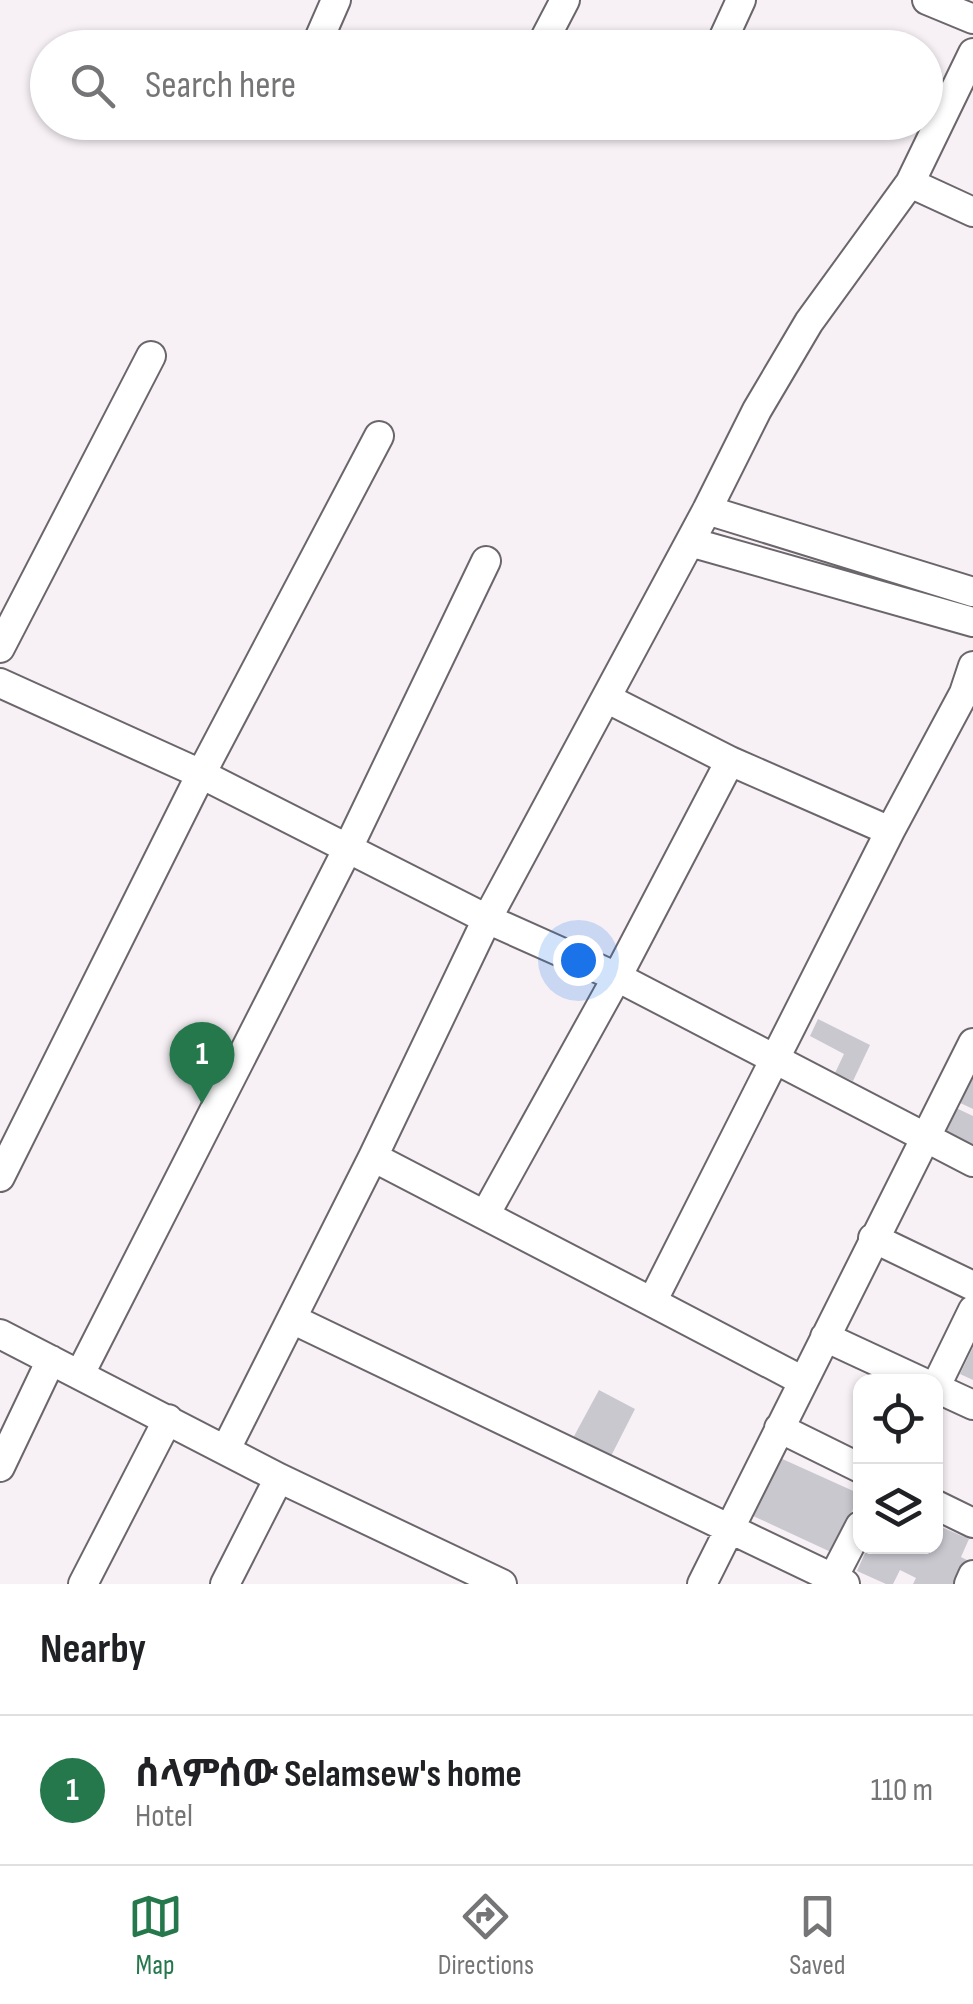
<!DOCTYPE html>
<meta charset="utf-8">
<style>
body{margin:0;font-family:"Sofia Sans Condensed","Noto Sans Ethiopic",sans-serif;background:#f6f6f6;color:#202124}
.controls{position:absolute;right:30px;bottom:30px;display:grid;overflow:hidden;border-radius:20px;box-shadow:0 2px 8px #0004}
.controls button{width:90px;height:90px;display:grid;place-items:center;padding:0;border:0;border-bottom:2px solid #e0e0e0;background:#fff;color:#202124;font:50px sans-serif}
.you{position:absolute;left:578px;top:960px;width:35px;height:35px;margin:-25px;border:8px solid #fff;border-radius:50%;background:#1a73e8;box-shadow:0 0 0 15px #1a73e833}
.badge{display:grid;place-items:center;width:65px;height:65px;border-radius:50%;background:#25784b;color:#fff;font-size:32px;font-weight:700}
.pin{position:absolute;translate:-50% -82px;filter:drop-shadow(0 2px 5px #0008)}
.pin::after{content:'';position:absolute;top:52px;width:35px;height:30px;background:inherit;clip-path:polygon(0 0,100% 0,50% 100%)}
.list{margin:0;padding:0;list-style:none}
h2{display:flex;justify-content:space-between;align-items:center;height:130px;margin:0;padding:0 40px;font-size:42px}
h2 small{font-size:32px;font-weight:400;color:#757577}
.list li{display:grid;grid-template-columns:65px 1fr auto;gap:30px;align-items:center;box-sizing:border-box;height:150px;padding:0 40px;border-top:2px solid #e0e0e0}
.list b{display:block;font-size:38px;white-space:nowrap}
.list p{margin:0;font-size:32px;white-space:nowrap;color:#757577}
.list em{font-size:32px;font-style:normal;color:#757577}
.icon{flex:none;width:55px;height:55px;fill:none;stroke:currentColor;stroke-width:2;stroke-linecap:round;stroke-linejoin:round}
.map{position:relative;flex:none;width:973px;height:1584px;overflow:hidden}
.search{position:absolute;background:#fff;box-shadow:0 2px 8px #0004;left:30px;right:30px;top:30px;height:110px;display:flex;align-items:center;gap:25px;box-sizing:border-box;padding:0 35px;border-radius:55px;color:#757577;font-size:38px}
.sheet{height:280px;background:#fff}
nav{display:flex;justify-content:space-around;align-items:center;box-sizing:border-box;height:140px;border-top:2px solid #e0e0e0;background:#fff;font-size:28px;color:#757577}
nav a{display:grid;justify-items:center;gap:5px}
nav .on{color:#25784b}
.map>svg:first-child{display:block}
</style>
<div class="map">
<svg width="973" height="1584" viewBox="0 0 973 1584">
<rect width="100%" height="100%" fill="#f7f1f6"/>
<path fill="#c9c8cf" d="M818 1019 870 1045 853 1081 835 1073 844 1054 810 1036Z
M973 1069V1109L954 1100Z
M954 1107 973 1116V1153L939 1137Z
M973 1347V1380L960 1374Z
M599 1390 635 1409 610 1458 573 1438Z
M778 1457 860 1494 833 1553 751 1515Z
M939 1526 969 1539 961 1557 967 1560 956 1584H913L916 1578 900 1570 893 1584H886L857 1571 865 1553 860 1551 861 1546H936Z"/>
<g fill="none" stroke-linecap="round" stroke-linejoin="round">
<defs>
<path id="street" d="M927 0 973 19
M315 48 336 0
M540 48 565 0
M719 48 741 0
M973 53 910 183 973 212
M282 123V122
M707 510 973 592
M690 542 973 622
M0 648 151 356
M0 683 201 774 487 919 617 977 973 1162
M606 698 730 761 890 831
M373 1157 652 1302 890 831 964 693 973 666
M0 1177 201 774 379 436
M485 1215 617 977 730 761
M873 1238 973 1286
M652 1302 803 1381
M292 1319 845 1584
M0 1334 279 1478 502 1584
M825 1337 922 1382
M80 1374 348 848 486 561
M936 1386 973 1310
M936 1388 973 1405
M779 1428 860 1468
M226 1449 373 1157 487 919 707 510 757 410 809 322 910 183
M0 1467 51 1360
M936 1505 973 1523
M833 1578 860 1526
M83 1584 168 1419
M225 1584 279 1478
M702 1584 973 1043
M969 1584 973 1575"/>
</defs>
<use href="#street" stroke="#6b666b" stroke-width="32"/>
<use href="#street" stroke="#fff" stroke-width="28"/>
</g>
</svg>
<div class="controls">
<button><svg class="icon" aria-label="locate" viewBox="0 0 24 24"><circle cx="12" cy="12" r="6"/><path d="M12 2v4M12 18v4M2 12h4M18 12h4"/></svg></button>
<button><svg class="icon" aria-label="layers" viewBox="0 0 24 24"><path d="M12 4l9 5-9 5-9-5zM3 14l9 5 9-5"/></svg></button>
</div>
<div class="you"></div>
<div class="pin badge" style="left:202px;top:1104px">1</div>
<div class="search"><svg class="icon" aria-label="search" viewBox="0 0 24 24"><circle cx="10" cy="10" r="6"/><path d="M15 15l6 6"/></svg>Search here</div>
</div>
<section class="sheet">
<h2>Nearby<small></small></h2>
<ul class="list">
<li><span class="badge">1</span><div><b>ሰላምሰው Selamsew's home</b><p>Hotel</p></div><em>110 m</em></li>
</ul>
</section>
<nav>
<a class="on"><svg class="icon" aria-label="map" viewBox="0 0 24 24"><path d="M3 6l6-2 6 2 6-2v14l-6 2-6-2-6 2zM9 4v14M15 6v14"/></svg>Map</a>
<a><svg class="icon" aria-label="directions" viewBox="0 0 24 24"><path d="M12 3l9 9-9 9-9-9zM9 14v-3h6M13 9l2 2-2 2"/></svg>Directions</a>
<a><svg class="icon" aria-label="saved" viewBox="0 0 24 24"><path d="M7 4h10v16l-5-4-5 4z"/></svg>Saved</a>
</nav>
